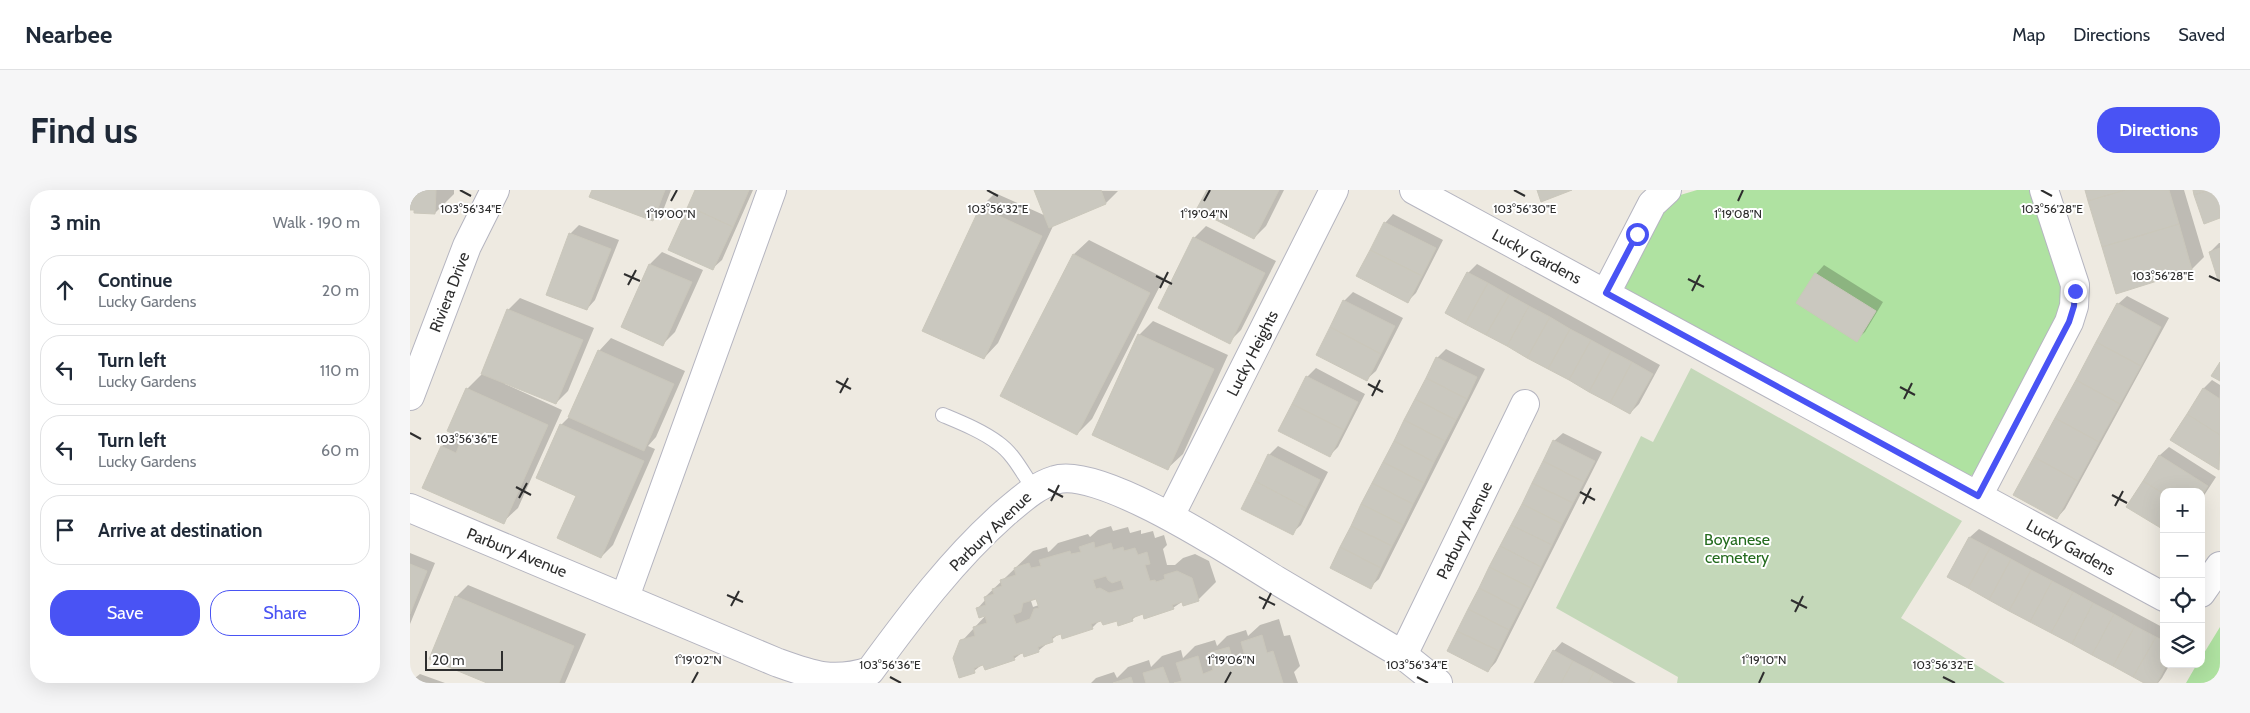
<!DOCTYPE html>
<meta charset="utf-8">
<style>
body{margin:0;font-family:Cabin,sans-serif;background:#f6f6f7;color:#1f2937}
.controls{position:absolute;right:15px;bottom:15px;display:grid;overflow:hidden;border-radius:10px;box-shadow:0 5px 20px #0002}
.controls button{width:45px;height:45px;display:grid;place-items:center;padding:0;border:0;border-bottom:1px solid #e0e1e3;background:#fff;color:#1f2937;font:25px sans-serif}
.scale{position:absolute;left:15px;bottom:12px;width:78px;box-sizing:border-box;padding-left:5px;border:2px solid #2e2e2e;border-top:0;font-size:14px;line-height:18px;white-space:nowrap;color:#2e2e2e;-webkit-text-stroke:4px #fff;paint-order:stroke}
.stop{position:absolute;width:15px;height:15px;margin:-11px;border:4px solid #4953f4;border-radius:50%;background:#fff}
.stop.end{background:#4953f4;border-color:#fff;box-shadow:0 1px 5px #0008}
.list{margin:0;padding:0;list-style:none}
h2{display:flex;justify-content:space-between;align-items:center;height:65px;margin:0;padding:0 20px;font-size:21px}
h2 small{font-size:16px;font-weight:400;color:#747a83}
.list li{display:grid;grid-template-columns:32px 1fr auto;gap:15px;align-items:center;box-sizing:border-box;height:70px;margin:0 10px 10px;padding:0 10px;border:1px solid #e0e1e3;border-radius:20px}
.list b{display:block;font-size:19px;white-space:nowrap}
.list p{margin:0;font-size:16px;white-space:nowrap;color:#747a83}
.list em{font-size:16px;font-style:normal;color:#747a83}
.actions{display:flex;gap:10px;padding:15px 20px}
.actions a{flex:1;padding:11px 0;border:1px solid #4953f4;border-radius:20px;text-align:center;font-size:18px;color:#4953f4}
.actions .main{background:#4953f4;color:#fff}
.icon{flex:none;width:28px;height:28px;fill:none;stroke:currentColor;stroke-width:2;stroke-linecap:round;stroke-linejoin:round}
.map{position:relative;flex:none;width:1810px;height:493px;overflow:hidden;border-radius:20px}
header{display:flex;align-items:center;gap:30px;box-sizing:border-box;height:70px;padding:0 25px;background:#fff;border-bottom:1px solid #e0e1e3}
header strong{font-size:24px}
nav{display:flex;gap:28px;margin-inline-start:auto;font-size:18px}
.intro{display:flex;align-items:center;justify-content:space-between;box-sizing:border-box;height:120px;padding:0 30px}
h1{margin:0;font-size:35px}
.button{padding:12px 22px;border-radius:20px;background:#4953f4;color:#fff;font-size:18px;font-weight:700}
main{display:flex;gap:30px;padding:0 30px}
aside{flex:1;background:#fff;border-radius:20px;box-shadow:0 5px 20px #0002}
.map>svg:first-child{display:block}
</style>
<header>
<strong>Nearbee</strong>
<nav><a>Map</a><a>Directions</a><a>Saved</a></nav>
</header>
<div class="intro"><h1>Find us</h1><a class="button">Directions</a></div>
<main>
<aside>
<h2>3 min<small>Walk · 190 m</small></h2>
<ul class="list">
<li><svg class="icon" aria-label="ahead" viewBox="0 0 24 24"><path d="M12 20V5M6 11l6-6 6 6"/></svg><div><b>Continue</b><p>Lucky Gardens</p></div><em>20 m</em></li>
<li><svg class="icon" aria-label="left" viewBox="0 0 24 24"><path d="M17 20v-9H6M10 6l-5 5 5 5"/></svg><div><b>Turn left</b><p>Lucky Gardens</p></div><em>110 m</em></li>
<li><svg class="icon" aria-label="left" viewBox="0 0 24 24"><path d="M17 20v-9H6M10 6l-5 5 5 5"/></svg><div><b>Turn left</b><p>Lucky Gardens</p></div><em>60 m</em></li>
<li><svg class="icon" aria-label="arrive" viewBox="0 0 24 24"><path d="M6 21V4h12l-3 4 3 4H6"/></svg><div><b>Arrive at destination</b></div></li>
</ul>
<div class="actions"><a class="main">Save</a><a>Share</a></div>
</aside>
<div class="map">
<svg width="1810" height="493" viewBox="0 0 1810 493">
<rect width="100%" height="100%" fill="#eeeae1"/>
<path fill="#afe2a1" d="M1287 0H1624L1653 90 1652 120 1569 281 1557 288 1217 102 1214 92 1251 19 1267 6Z
M1810 437V493H1776L1787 474H1791V468Z"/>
<path fill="#c4d8b9" d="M1281 178 1552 331 1491 428 1595 493H1267L1268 487 1146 418 1231 246 1243 252Z"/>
<path fill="#0003" fill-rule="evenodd" d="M0 0H44V4L25 23 0 19Z
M183 0H261L254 18 242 30Z
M286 0H343L312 70 303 78Z
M625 0 708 1 696 13 644 34 588 153 574 168 514 140 571 17 585 3 636 26Z
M798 0H874L856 36 844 48Z
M1676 0H1774L1794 67 1782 79Z
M983 24 1033 50 1006 103 998 111 975 33Z
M169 35 209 50 185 110 177 119 137 104 161 43Z
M796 36 866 71 831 140 819 152 784 48Z
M679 50 754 88 682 229 667 244 592 205 664 64Z
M1809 53H1810V92L1800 62Z
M252 62 293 80 265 142 253 154 212 136 240 74Z
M1067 74 1250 175 1229 214 1220 223 1037 122 1058 83Z
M1414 75 1473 112 1455 142 1446 150 1406 84Z
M943 102 993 128 966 181 957 189 934 111Z
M1717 106 1759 128 1655 319 1647 328 1708 114Z
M110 108 184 138 158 201 146 213 96 192 95 194 152 220 108 318 93 332 14 297 32 256 45 243 57 199 72 184 98 120Z
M743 131 818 165 773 264 758 278 729 145Z
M201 148 275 181 246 247 238 256 245 259 203 355 191 367 167 305 128 287 151 235 160 226 189 161Z
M1036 159 1075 179 969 389 960 397 1027 168Z
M906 178 955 204 928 257 919 266 897 187Z
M1802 190 1810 195 1809 279 1762 249 1794 198Z
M1153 243 1192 262 1086 472 1078 481 1144 251Z
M868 256 918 282 891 335 882 343 859 265Z
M1759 257 1806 287 1791 310V302H1754L1718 316 1750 265Z
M701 336 703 341 718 337 720 343 731 340V344L743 341 745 348 754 345 757 355 753 359 757 375H765L773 368 785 364 799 371 806 392 788 410 773 411 763 418 733 423 728 424 722 430H690L682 438 650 443 628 461H614L604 469 574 473 564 481 552 451 577 424 568 418 576 409 575 407 623 361 637 357 638 362 640 361 648 353 678 344 680 347 688 340ZM626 408 629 415 623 417 621 411Z
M1569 339 1754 438V474H1760L1752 488 1748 493H1737L1539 387 1560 347Z
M0 363 25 373 0 434Z
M58 395 176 444 155 493H80L46 407Z
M869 429 874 446 880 445 890 476 884 482 888 493H681L686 488 704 482 707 488 718 477 739 470 741 477 752 466 771 460 773 468 785 456 805 450 807 456 817 446 836 440 838 446 850 435Z
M1152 452 1226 493H1126L1144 461Z
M10 484 35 493H0V487L5 488Z"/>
<path fill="#cac8bf" stroke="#cac7bb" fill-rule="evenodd" d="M0 0H26L25 24 4 23V20H0Z
M182 0H255L243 31 179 7Z
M285 0H339L323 37 278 16Z
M624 0H691L696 14 639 38Z
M797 0H869L844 49 786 20Z
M1127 0H1162L1131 12Z
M1675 0H1715L1678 11Z
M1715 0H1759L1769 34 1692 57 1678 11Z
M1783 0H1799L1784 5Z
M1799 0H1810V28L1794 34 1784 5Z
M278 16 323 37 303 80 258 60Z
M570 17 632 46 574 169 512 141Z
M974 32 1026 58 1012 86 960 60Z
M1769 34 1782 80 1706 104 1692 57Z
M159 43 201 59 177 120 136 105Z
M783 47 855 83 820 154 748 118Z
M1810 58V90H1808L1799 62Z
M960 60 1012 86 998 113 946 86Z
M663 64 740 103 667 245 590 206Z
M239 74 282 92 253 156 211 137Z
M1057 82 1078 93 1055 134 1035 123Z
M1405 83 1466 121 1447 152 1386 113Z
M1078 93 1099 105 1076 145 1055 134Z
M1099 105 1119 116 1097 156 1076 145Z
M933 110 985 136 971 164 920 137Z
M1707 113 1751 137 1731 176 1686 152Z
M1119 116 1140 127 1117 168 1097 156Z
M97 119 173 150 146 214 71 184Z
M1140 127 1160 139 1138 179 1117 168Z
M920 137 971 164 957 191 906 165Z
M1160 139 1181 150 1159 190 1138 179Z
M728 144 804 179 758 280 682 245Z
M1181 150 1201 161 1179 202 1159 190Z
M1686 152 1731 176 1710 214 1666 190Z
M188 160 264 194 234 261 158 227Z
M1201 161 1222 172 1200 213 1179 202Z
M1026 167 1067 187 1057 209 1016 188Z
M1222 172 1243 184 1220 224 1200 213Z
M1810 172V191L1801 186Z
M896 186 948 212 934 240 882 214Z
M1016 188 1057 209 1046 230 1005 209Z
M1666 190 1710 214 1689 252 1645 228Z
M56 198 138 235 94 334 12 298 31 256 46 263 52 248 37 241Z
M1793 198 1810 209V245L1777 224Z
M1005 209 1046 230 1035 251 994 230Z
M882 214 934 240 920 267 868 241Z
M1777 224 1810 245 1809 280 1760 250Z
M1645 228 1689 252 1668 291 1624 267Z
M994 230 1035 251 1024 272 984 251Z
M150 234 234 271 191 368 147 348 166 306 126 288Z
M1143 250 1185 271 1174 292 1133 271Z
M984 251 1024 272 1014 293 973 272Z
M858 264 910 290 896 318 845 291Z
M1749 265 1798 296 1791 307V302H1754V304L1733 291Z
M1624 267 1668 291 1647 329 1603 305Z
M1133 271 1174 292 1163 313 1122 293Z
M973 272 1014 293 1003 314 962 293Z
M845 291 896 318 883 345 831 319Z
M1733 291 1754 304V340L1716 317Z
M962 293 1003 314 993 335 951 314Z
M1122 293 1163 313 1152 334 1112 314Z
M951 314 993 335 982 356 941 336Z
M1112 314 1152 334 1142 355 1101 335Z
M1101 335 1142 355 1131 377 1090 356Z
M941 336 982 356 971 378 930 357Z
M1559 347 1580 358 1558 398 1537 387Z
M684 352 685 358 701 353 703 360 713 357 714 361 725 358 728 365 737 362 740 374 735 375 740 391 745 390 746 392 755 389 754 385 767 381 782 388 789 411 773 416 772 412 762 415 764 419 734 429 733 424 722 428 723 431 708 436 707 431 693 435 691 431 681 434 683 439 652 449 651 444 642 447 643 452 628 457 629 462 614 467 613 463 603 466 605 470 575 480 573 475 564 478 565 483 549 488 543 468 550 450 565 446 563 437 577 433 575 426 569 428 566 418 576 415 574 407 584 404 582 399 592 396 590 390 606 385 604 378 619 373 621 378 631 376 629 370 660 361 661 364 671 362 669 357ZM696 386 698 390 702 393 711 390 714 399 699 403 690 398 686 399 683 390ZM626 409 629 418 624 419 620 429 606 434 603 425 611 422 613 413Z
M1090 356 1131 377 1121 398 1079 377Z
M930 357 971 378 961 399 920 378Z
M1580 358 1601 369 1579 410 1558 398Z
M1601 369 1621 380 1599 421 1579 410Z
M0 374 17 381 0 424Z
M1079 377 1121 398 1110 419 1069 398Z
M1621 380 1642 391 1620 432 1599 421Z
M1642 391 1663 402 1641 443 1620 432Z
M1069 398 1110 419 1099 440 1058 419Z
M1663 402 1683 413 1662 454 1641 443Z
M45 406 164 456 149 493H77L19 469Z
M1683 413 1704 424 1682 465 1662 454Z
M1058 419 1099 440 1089 461 1047 441Z
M1704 424 1725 436 1703 476 1682 465Z
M1725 436 1746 447 1723 487 1703 476Z
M1047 441 1089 461 1078 482 1037 461Z
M852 445 857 463 863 461 873 493H764L772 491 766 473 788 466 793 484 803 480 798 463 819 457 824 474 836 470 831 452Z
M1746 447 1754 451V474H1757L1747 493H1734L1723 487Z
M1143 460 1163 471 1151 493H1124Z
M1163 471 1184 482 1178 493H1151Z
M753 477 759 493H736L733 483Z
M1184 482 1203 493H1178Z
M721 487 723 493H703Z"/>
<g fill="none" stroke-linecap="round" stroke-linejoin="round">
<defs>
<path id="service" d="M533 225C552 233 572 241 588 253 604 264 613 284 624 299"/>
<path id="minor" d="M1004 0 1754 407
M1196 103 1242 14 1257 0
M0 206 57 56 85 0
M1568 306 1659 132 1664 116 1665 95 1634 0
M0 318 366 472C402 485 422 493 460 481 501 425 543 369 595 323 611 310 625 296 645 290 689 275 825 365 866 390 908 415 951 440 993 465L1028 493
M760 326 924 0
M1791 403 1810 376
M215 407 362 0
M993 465 1115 214"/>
</defs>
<use href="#service" stroke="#b5b5c0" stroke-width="16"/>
<use href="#minor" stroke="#b5b5c0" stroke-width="30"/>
<use href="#service" stroke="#fff" stroke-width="14"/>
<use href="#minor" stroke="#fff" stroke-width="28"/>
</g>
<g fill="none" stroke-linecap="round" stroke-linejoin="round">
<path stroke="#4953f4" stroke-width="6" d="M1227 44 1196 103 1568 306 1659 132 1664 116 1665 101"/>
</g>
<path fill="none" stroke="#2e2e2e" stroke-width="2" d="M50 0 61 6M577 0 588 6M1104 0 1115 6M1631 0 1642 6M261 11 267 0M794 11 800 0M1328 11 1333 0M214 84 230 91M746 86 762 94M1799 86 1810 91M1278 89 1294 97M218 95 226 80M750 98 758 82M1282 101 1290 85M426 191 441 199M958 194 973 202M1490 197 1505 205M430 203 438 188M962 206 970 190M1494 209 1502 193M0 243 11 249M106 297 121 305M638 299 653 307M1170 302 1185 310M1702 305 1717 313M109 308 117 293M641 311 649 295M1173 314 1181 298M1705 316 1713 301M317 405 333 412M849 407 865 415M1381 410 1397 418M321 416 329 401M853 419 861 403M1385 422 1393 406M480 487 491 493M1007 487 1018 493M1533 487 1545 493M282 493 288 482M815 493 821 482M1349 493 1354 482"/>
<g text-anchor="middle" stroke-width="4" stroke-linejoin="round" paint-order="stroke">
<g font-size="16" fill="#2e2e2e" stroke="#fff">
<text transform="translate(1127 66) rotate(28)" y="6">Lucky Gardens</text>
<text transform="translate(39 102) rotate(-69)" y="6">Riviera Drive</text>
<text transform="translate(842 163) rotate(-63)" y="6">Lucky Heights</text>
<text transform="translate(1054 340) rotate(-64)" y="6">Parbury Avenue</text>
<text transform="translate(580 341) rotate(-44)" y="6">Parbury Avenue</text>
<text transform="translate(1661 357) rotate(29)" y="6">Lucky Gardens</text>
<text transform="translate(107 362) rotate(22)" y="6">Parbury Avenue</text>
</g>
<g font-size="16" fill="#246b1e" stroke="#fff">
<text x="1327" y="355">Boyanese<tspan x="1327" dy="18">cemetery</tspan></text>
</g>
</g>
<g font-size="12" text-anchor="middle" fill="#2e2e2e" stroke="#fff" stroke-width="4" stroke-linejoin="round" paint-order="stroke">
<text x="61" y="23">103°56'34"E</text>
<text x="588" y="23">103°56'32"E</text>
<text x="1115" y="23">103°56'30"E</text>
<text x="1642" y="23">103°56'28"E</text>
<text x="261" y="28">1°19'00"N</text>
<text x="794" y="28">1°19'04"N</text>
<text x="1328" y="28">1°19'08"N</text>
<text x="1753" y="90">103°56'28"E</text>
<text x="57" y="253">103°56'36"E</text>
<text x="288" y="474">1°19'02"N</text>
<text x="821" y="474">1°19'06"N</text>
<text x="1354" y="474">1°19'10"N</text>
<text x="480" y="479">103°56'36"E</text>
<text x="1007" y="479">103°56'34"E</text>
<text x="1533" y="479">103°56'32"E</text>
</g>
</svg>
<div class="controls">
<button>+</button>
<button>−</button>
<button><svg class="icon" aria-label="locate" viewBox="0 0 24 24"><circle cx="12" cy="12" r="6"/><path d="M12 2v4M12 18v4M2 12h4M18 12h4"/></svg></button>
<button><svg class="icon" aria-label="layers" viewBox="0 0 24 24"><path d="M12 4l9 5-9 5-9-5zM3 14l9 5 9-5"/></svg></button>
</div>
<div class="scale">20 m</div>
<div class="stop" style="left:1227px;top:44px"></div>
<div class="stop end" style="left:1665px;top:101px"></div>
</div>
</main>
